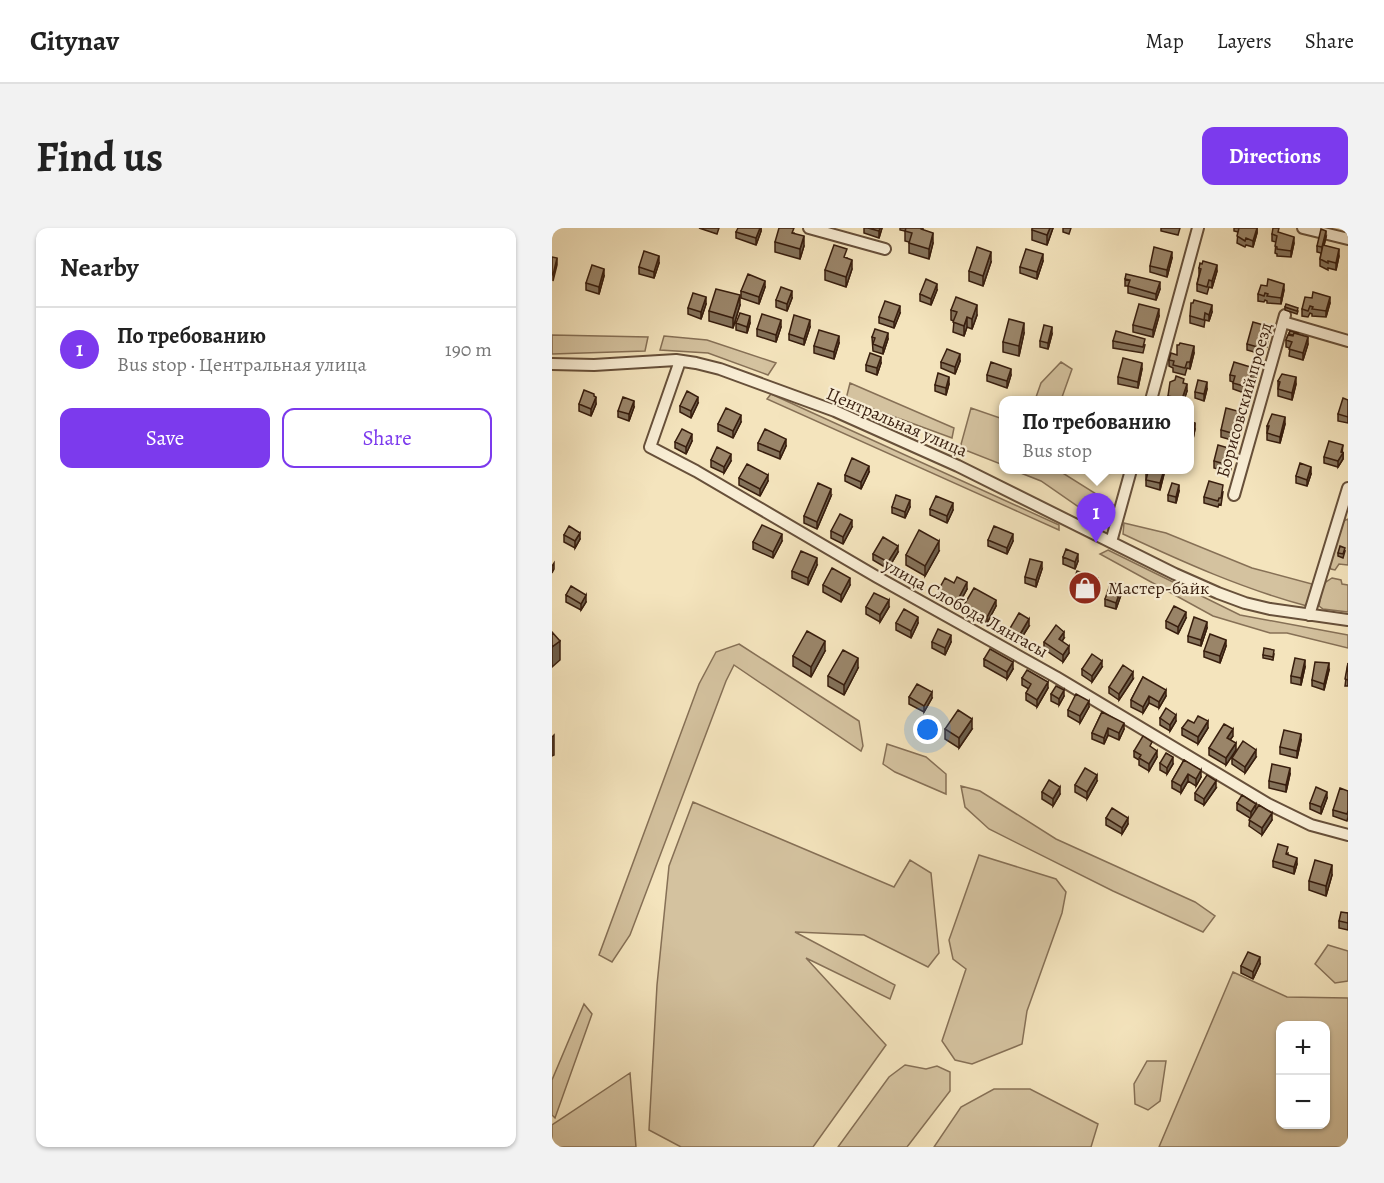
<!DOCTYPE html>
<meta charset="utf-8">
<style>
body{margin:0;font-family:Alegreya,serif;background:#f2f2f2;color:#222}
.controls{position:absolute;right:18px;bottom:18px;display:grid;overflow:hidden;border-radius:12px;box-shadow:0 2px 4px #0004}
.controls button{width:54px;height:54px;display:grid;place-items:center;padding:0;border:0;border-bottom:2px solid #e0e0e0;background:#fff;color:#222;font:30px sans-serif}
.you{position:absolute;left:376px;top:502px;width:21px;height:21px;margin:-15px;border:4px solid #fff;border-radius:50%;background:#1a73e8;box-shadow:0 0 0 9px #1a73e833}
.badge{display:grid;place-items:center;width:39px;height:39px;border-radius:50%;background:#7c3aed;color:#fff;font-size:20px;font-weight:700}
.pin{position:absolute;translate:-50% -50px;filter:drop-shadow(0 2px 3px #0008)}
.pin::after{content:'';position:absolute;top:32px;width:21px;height:18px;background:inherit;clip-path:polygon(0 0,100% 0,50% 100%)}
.popup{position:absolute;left:447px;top:168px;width:195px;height:78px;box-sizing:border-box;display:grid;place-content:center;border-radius:12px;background:#fff;filter:drop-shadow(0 2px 4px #0005);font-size:20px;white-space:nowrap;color:#767676}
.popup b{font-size:22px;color:#222}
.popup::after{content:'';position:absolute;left:50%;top:100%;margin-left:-12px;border:12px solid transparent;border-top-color:#fff}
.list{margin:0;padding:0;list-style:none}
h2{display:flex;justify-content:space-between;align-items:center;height:78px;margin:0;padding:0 24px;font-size:26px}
h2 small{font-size:20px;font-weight:400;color:#767676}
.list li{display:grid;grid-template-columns:39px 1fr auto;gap:18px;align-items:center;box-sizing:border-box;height:84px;padding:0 24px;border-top:2px solid #e0e0e0}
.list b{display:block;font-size:22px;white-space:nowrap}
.list p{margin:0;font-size:20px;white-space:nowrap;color:#767676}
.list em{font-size:20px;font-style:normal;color:#767676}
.actions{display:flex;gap:12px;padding:18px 24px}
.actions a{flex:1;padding:14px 0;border:2px solid #7c3aed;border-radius:12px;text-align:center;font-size:21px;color:#7c3aed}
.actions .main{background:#7c3aed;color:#fff}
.map{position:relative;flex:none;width:796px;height:919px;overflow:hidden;border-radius:12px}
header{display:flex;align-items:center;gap:36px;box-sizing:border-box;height:84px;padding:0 30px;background:#fff;border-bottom:2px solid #e0e0e0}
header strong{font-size:28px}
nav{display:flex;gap:33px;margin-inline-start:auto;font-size:21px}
.intro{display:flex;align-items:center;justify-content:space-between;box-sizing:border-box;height:144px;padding:0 36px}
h1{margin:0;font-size:42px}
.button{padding:15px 27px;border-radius:12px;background:#7c3aed;color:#fff;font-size:21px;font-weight:700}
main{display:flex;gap:36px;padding:0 36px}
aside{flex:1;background:#fff;border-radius:12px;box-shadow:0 2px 4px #0004}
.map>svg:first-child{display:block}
</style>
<header>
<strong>Citynav</strong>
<nav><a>Map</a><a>Layers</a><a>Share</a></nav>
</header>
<div class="intro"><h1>Find us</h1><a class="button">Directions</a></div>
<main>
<aside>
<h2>Nearby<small></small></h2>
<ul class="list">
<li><span class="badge">1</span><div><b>По требованию</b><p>Bus stop · Центральная улица</p></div><em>190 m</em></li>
</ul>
<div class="actions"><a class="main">Save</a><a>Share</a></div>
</aside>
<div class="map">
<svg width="796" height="919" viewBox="0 0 796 919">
<rect width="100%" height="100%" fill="#f4e4bd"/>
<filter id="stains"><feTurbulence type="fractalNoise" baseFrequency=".00333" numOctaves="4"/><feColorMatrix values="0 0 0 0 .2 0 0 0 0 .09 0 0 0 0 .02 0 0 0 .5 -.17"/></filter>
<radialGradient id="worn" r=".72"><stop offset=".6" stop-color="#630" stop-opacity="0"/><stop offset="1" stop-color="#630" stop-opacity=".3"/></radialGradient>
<path fill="#d4c29f" stroke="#867056" stroke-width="1.5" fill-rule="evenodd" d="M0 107 96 109 93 123 0 126Z
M112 108 155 112 224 135 216 147 156 125 108 122Z
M509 134 520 141 509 172H483L489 155Z
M298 155 402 200 400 210 294 171Z
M219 166 507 297V302L215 171Z
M419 180 451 191V237L408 220Z
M461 242H506L565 279 560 302 489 253Z
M796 291V337L787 336 783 342 779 341 777 337 791 293Z
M572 295 614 305 700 340 760 356 755 378C691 361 631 334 571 306Z
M556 322 688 387 796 407V420L735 405H718L661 388 548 326Z
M780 350 789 352 790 356 796 357V384L771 381 767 378 771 356Z
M187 416 307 493 311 518 309 523 182 437 174 453 78 707 60 734 47 727 147 456 164 424Z
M335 516 374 529 394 546V566L343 544 331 536Z
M409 558 428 563 504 611 643 674 663 688 651 704 561 663 437 601 413 579Z
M141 574 342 659 358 632 379 645 387 725 376 739 312 707 243 704 343 757 338 771 254 730 334 817 261 919H129L97 902 105 757 117 638Z
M427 627 504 651 514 664 510 685 475 783 470 816 420 836 403 832 390 813 414 741 401 731 397 712Z
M776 717 796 723V753L783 755 763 736Z
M681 744 735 769 796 770V919H607ZM728 798H774V896H728Z
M32 776 40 786 3 890 0 887V852Z
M595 833H614L608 873 596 882 583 876 582 856Z
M353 837 374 841 385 838 398 844V863L355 919H286L337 849Z
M78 845 84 919H0V897Z
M442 861H478L546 896 539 919H382L409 879Z"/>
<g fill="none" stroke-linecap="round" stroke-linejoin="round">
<defs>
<path id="minor" d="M257 0 333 21
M751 0 796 11
M731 94 796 113
M128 133 98 219 144 243 325 349 504 449 716 576 759 597 796 607
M0 136 42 137 124 132 144 135 168 141 283 183 406 238 623 346 666 365 693 375 718 381 796 392
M599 172 646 0
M682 267 733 87
M559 314 579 242
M757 387 796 260"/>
</defs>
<use href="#minor" stroke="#67503a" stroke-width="14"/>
<use href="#minor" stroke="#f8edd4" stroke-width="10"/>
</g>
<path fill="#84725a" stroke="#381e0e" stroke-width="1.5" d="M147 0H167L165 6Z
M209 0V3L204 17 184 10V4Z
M312 0H330L327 10 312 5Z
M348 0H371V2L381 15 377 31 357 25V14L353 13V3L348 2Z
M501 0 495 17 480 12V2Z
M511 0H519L517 6 511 4Z
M609 0H628L626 7 609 3Z
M682 0H705V5L701 19 694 17 693 19 685 15 686 4 682 3Z
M242 5 252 18 248 31 223 24V14Z
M728 5 742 15 739 29 725 28V26L723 25 724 14 720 13V6Z
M774 9 772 17 787 28 784 42 776 40V42L768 38V31L769 25 765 24V18Z
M295 30 300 41 294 59 273 52V42Z
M620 30 615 49 598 44V38Z
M491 33 485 51 468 45V39Z
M439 34 431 58 417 53V43Z
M107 35 102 50 87 46V39Z
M647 40 665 43 660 60 657 59 655 66 645 63V56L647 47Z
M52 48 47 66 34 62V55Z
M573 51 608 61 604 72 576 65V58H573Z
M715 58 732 62 729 76 715 75V73L713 72 712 74 706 73V66Z
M213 59 207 76 189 70V63Z
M385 62 379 77 368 73V66Z
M240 70 235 83 224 79V72Z
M760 70 778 75 774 89 760 88V86L758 85 756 89 750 88V81Z
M154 76 149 91 136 86V80Z
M188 77 181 100 157 93V83Z
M733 79 746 83 745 86 733 82Z
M399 82 425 87 420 101 415 99 412 108 401 104 402 93 399 92Z
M660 84 657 93 653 92 652 99 638 95V88Z
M348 85 342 100 327 95V89Z
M607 88 601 109 581 104V97Z
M184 95H198L195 105 184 102Z
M229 99 224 114 205 108V101Z
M258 99 252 117 237 112V106Z
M738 103 746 107 756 116 751 132 737 128 738 120 734 119V112Z
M472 105 467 128 451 124V114Z
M500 106 496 121 488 119V113Z
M715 106 716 113 715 119 711 118 709 126 695 122V116Z
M320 109 336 111 331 126 321 123Z
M561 113 593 117 591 125 561 120Z
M287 115 282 131 262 125V118Z
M642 125 638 141 635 140 633 147 621 144V140L617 138V132Z
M408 133 403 146 389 140V134Z
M329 135 325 147 314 143V137Z
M590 141 586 160 566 156V149Z
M705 141V147L703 153 699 152 698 163H696L695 166 681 161V154L678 153V147Z
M435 147H459L455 160 435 153Z
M726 153 744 156 740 172 726 168Z
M397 156 394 167 383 163V157Z
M655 161 652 173 643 170V164Z
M635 163 632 172H616V168Z
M42 169 44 176 39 188 27 183V176Z
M796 172V195L786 193V186Z
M146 175 139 190 128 184V178Z
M82 179 77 193 66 189V183Z
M689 192 690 199 688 208 685 207 683 213 669 209V202Z
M637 193 643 201 641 211 637 210Z
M189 194 181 210 166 203V196Z
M733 196 728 215 715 212V198Z
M140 213 134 226 123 220V214Z
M206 215 234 218 228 231 206 222Z
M791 225V231L786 239 772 235V229Z
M680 228 679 242 677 241 676 244 662 240V233Z
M159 232 179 233 172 245 159 239Z
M551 242H564L563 245Z
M612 242V246L608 262 594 258V244Z
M317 244 309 261 293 253V247Z
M759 246 755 258 744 255V248Z
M187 250 216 253 208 268 187 257Z
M627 263 624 275 616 273V267Z
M671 264 669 277 667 276 666 279 652 275V269Z
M279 268 265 301 252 295V288Z
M340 279H358L353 290 340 285Z
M378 281 401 282 395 295 378 287Z
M300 299 291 316 279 310V303Z
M12 307 28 311 23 320 12 314Z
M436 312 461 313 455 326 436 318Z
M230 313 221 330 201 321V314Z
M387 323 373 348 354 337V327Z
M793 323 791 330 786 328V325Z
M346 324 336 341 321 332V326Z
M511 329 526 333 523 341 511 336Z
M265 337 256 357 240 350V343Z
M490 341 484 359 473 355V349Z
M402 355 415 361 405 379 386 369V363Z
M271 357H298L289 374 271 364Z
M520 357H546L541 371 520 364Z
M570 364 564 381 553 378V371Z
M14 367 34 374 29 382 14 374Z
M412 377 444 378 435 395 412 384Z
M314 379H337L328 394 314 386Z
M634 390 626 406 614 400V393Z
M344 395H366L359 410 344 402Z
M477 398 467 414 457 408V402Z
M655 400 649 418 636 414V408Z
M512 410 510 413 517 425 511 434 492 421V414Z
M380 414H399L393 427 380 420Z
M674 418 668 435 652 429V423Z
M273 423 259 449 241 438V428Z
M722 426 721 432 711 430V427Z
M432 431 461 441 455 451 432 438Z
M796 435V458H793Z
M550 439 540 454 530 447V441Z
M753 439 749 457 739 455V448Z
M306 440 292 467 276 458V448Z
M777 442 772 462 760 458V452Z
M591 449 614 468 607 480 597 475 591 485 579 479V472Z
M470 450 496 460 485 479 474 472V465L477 461 470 457Z
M581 451 567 472 557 465V459Z
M499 466 512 468 507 477 499 473Z
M357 469 380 470 372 484 357 476Z
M537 479 528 495 516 488V482Z
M550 484 572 501 567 512 556 507 552 516 540 511V505Z
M608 490 624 493 618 503 608 497Z
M642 495 656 500 646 516 630 507V500Z
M393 501H420L407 520 393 511Z
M681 508 678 512 684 522 674 537 657 527V520Z
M749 512 745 530 728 526V519Z
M600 520 605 529 597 543 587 537V532L582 529V523Z
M704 529 693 545 680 536V530Z
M632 532 649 549 644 558 636 553 629 565 620 560V553Z
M608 535 621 536 615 546 608 542Z
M738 546 734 564 717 560V553Z
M545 553 535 571 523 564V557Z
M664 560 652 577 643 572V565Z
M796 563V589L795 593 781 588V582Z
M490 564 508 566 501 578 490 571Z
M775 570 769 586 758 581V575Z
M685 575 704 581 720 592 710 607 697 598 698 590 685 582Z
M554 590 576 596 570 606 554 597Z
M736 625V627L745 636 742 646 721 639V633Z
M780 647 774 668 757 662V653Z
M796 685V702L787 700V693Z
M708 736 701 751 689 745V738Z"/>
<path fill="#6c5d4a" stroke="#381e0e" stroke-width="1.5" d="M208 0H209V3L204 17V10Z
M328 0H330L327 10V3Z
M498 0H501L495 17V7Z
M705 0V5L701 19V13Z
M774 3V9L770 26V19Z
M381 5V15L377 31V21Z
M252 8V18L248 31V21Z
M742 9V15L739 29V23Z
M787 21V28L784 42V35Z
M439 24V34L431 58V48Z
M620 24V30L615 49V42Z
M491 26V33L485 51V44Z
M107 28V35L102 50V44Z
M5 30V37L1 53V47Z
M300 32V41L294 59V49Z
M665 37V43L660 60V53Z
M52 41V48L47 66V59Z
M213 53V59L207 76V69Z
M608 54V61L604 72V66Z
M385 56V62L379 77V71Z
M732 56V62L729 76V70Z
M240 63V70L235 83V76Z
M188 67V77L181 100V90Z
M154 69V76L149 91V84Z
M778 69V75L774 89V83Z
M425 77V87L420 101V91Z
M660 77V84L657 93V87Z
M348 78V85L342 100V94Z
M607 81V88L601 109V102Z
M198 88V95L195 105V99Z
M415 89V99L412 108V98Z
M229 92V99L224 114V107Z
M258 92V99L252 117V111Z
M472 95V105L467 128V118Z
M500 99V106L496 121V115Z
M336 105V111L331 126V120Z
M287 108V115L282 131V124Z
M756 109V116L751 132V125Z
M711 111V118L709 126V120Z
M642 118V125L638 141V134Z
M408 126V133L403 146V139Z
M329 129V135L325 147V140Z
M590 135V141L586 160V154Z
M459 141V147L455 160V153Z
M397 149V156L394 167V160Z
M744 149V156L740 172V165Z
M655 154V161L652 173V166Z
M635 156V163L632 172H630Z
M44 169V176L39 188V181Z
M146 169V175L139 190V183Z
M82 173V179L77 193V186Z
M189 187V194L181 210V203Z
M733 189V196L728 215V209Z
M690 193V199L688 208V201Z
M643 195V201L641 211V205Z
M140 206V213L134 226V219Z
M234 211V218L228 231V224Z
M791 217 790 226 791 225V231L786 239V233Z
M179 226V233L172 245V239Z
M317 238V244L309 261V254Z
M759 239V246L755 258V252Z
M612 242V246L608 262V255Z
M216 247V253L208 268V261Z
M627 257V263L624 275V269Z
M279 261V268L265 301V294Z
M358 272V279L353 290V284Z
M401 275V282L395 295V288Z
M300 292V299L291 316V309Z
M28 305V311L23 320V313Z
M230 306V313L221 330V324Z
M461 306V313L455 326V320Z
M387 313V323L373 348V338Z
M346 318V324L336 341V334Z
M526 326V333L523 341V334Z
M265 330V337L256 357V350Z
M490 334V341L484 359V352Z
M2 335V341L0 345V338Z
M298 350V357L289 374V367Z
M546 350V357L541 371V364Z
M415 354V361L405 379V373Z
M570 358V364L564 381V375Z
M34 367V374L29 382V376Z
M337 372V379L328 394V387Z
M444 372V378L435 395V389Z
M634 384V390L626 406V399Z
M366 389V395L359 410V403Z
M477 391V398L467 414V408Z
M655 394V400L649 418V412Z
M512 404V410L507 418V411Z
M399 407V414L393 427V420Z
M674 412V418L668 435V428Z
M8 413V432L0 439V419Z
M273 413V423L259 449V439Z
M517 418V425L511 434V427Z
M306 430V440L292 467V457Z
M753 432V439L749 457V450Z
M550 433V439L540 454V448Z
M461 434V441L455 451V444Z
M777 435V442L772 462V456Z
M581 444V451L567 472V466Z
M496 454V460L485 479V472Z
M512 462V468L507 477V471Z
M614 462V468L607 480V474Z
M380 464V470L372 484V478Z
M597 468V475L591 485V479Z
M537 473V479L528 495V488Z
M624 487V493L618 503V497Z
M420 491V501L407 520V510Z
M656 493V500L646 516V509Z
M572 495V501L567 512V505Z
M556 500V507L552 516V510Z
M681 501V508L675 516V510Z
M749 506V512L745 530V523Z
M2 507V527L0 528V509Z
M684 515V522L674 537V530Z
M704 522V529L693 545V539Z
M605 523V529L597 543V536Z
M621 529V536L615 546V540Z
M738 540V546L734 564V557Z
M649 542V549L644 558V551Z
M636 546V553L629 565V558Z
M545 547V553L535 571V564Z
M664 553V560L652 577V571Z
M508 559V566L501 578V571Z
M775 564V570L769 586V579Z
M704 576V582L699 591V584Z
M720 585V592L710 607V600Z
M576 590V596L570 606V600Z
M745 630V636L742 646V639Z
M780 637V647L774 668V658Z
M708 729V736L701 751V744Z"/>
<path fill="#9a8569" stroke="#381e0e" stroke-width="1.5" d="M186 0H208L204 10 184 4Z
M227 0H242L240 5 252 8 248 21 223 14Z
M316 0H328L327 3Z
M354 0H369V1L381 5 377 21 357 15 360 5 353 3Z
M480 0H498L495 7 480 2Z
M687 0H705L701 13 694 10 693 13 685 8Z
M721 0H727L726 4 742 9 739 23 725 21V19L723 18 725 8 720 6Z
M769 1 774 3 770 19 765 18Z
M282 17 295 21 292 29 300 32 294 49 273 42Z
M771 17 787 21 784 35 776 33V35L768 31Z
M425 19 439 24 431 48 417 43Z
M602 19 620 24 615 42 598 38Z
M474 21 491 26 485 44 468 39Z
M92 23 107 28 102 44 87 39Z
M0 29 5 30 1 47 0 46Z
M651 33 665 37 660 53 657 52 655 59 645 56 649 41 647 40 648 35 650 36Z
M40 37 52 41 47 59 34 55Z
M196 46 213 53 207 69 189 63Z
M574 46 608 54 604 66 576 58 578 52 573 51Z
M374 51 385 56 379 71 368 66Z
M716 51 732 56 729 70 715 68 716 66 713 65 712 68 706 66 709 57 715 58Z
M229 59 240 63 235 76 224 72Z
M164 61 188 67 181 90 157 83Z
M761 64 778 69 774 83 760 81 761 79 758 78 756 83 750 81 753 69 760 70Z
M141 65 154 69 149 84 136 80Z
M404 69 425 77 420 91 415 89 412 98 401 94 405 84 399 82Z
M642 72 660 77 657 87 653 85 652 92 638 88 639 75H641Z
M333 73 348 78 342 94 327 89Z
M587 76 607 81 601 102 581 97Z
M734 76 746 80 745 83 733 79Z
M188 85 198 88 195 99 184 95Z
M210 86 229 92 224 107 205 101Z
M242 87 258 92 252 111 237 106Z
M457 91 472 95 467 118 451 114Z
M701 94 715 98 713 106H716L715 112 711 111 709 120 695 116Z
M492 97 500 99 496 115 488 113Z
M323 101 336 105 331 120 321 116 323 110 320 109Z
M267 102 287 108 282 124 262 118Z
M564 103 593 111 591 119 561 113Z
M738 103 746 105 745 106 742 105 741 107 737 106Z
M742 105 756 109 751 125 737 121 740 114 734 112 736 107 741 108Z
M628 115 642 118 638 134H635L633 140 621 137 622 133 617 132 619 125 625 127V117H627Z
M395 121 408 126 403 139 389 134Z
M318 125 329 129 325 140 314 137Z
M571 130 590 135 586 154 566 149Z
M439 134 459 141 455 153 435 147Z
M682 134 705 141 703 147 699 145 698 157 696 156 695 159 681 155 683 148 678 147Z
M386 145 397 149 394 160 383 157Z
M730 146 744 149 740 165 726 161 728 154 726 153Z
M624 148 632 151 631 155 635 156 630 171 616 168 618 154 623 152Z
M646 152 655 154 652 166 643 164Z
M32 162 42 166V168L44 169 39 181 27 176Z
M135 163 146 169 139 183 128 178Z
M71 169 82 173 77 186 66 183Z
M791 170 796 172V189L786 186Z
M174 180 189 187 181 203 166 196Z
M674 180 689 184 687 192 690 193 688 201 685 200 683 206 669 202Z
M720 186 733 189 728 209 715 205 717 198H715Z
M637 193 643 195 641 205 637 204Z
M130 201 140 206 134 219 123 214Z
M213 201 234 211 228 224 206 215Z
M777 213 791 217 789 224 791 225 786 233 772 229Z
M666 217 680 221 679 235 677 234 676 237 662 233Z
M165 219 179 226 172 239 159 232Z
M300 230 317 238 309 254 293 247Z
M748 235 759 239 755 252 744 248Z
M195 236 216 247 208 261 187 250Z
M595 242H612L608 255 594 252 596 244H594Z
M657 253 671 257 669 270H667L666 273 652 269Z
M266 255 279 261 265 294 252 288Z
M620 255 627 257 624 269 616 267Z
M344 267 358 272 353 284 340 279Z
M384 268 401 275 395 288 378 281Z
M288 286 300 292 291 309 279 303Z
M210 297 230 306 221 324 201 314Z
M17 298 28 305 23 313 12 307Z
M442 298 461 306 455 320 436 312Z
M367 302 387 313 373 338 354 327Z
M331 309 346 318 336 334 321 326Z
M788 318 793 320 791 326 786 325Z
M514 321 526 326 523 334 511 329Z
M249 323 265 330 256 350 240 343Z
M478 331 490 334 484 352 473 349Z
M280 340 298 350 289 367 271 357Z
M525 343 546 350 541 364 520 357Z
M405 349 415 354 405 373 386 363 393 350 402 355Z
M559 354 570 358 564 375 553 371Z
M19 358 34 367 29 376 14 367Z
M422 360 444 372 435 389 412 377Z
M322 365 337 372 328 387 314 379Z
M622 378 634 384 626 399 614 393Z
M352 381 366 389 359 403 344 395Z
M467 385 477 391 467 408 457 402Z
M642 389 655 394 649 412 636 408Z
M504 397 512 404 507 411 517 418 511 427 492 414Z
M386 401 399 407 393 420 380 414Z
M255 403 273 413 259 439 241 428Z
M0 404 8 413 0 419Z
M658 406 674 412 668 428 652 423Z
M712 420 722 422 721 429 711 427Z
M438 421 461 434 455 444 432 431Z
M291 422 306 430 292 457 276 448Z
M540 426 550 433 540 448 530 441Z
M743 430 753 432 749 450 739 448Z
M763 434 777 435 772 456 760 452Z
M796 435V452L793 451Z
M571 437 581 444 567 466 557 459Z
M475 442 496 454 485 472 474 465 479 456 470 450Z
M591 449 614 462 607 474 597 468 591 479 579 472Z
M365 456 380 464 372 478 357 469Z
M504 458 512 462 507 471 499 466Z
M524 466 537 473 528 488 516 482Z
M614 480 624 487 618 497 608 490Z
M406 482 420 491 407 510 393 501Z
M550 484 572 495 567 505 556 500 552 510 540 505Z
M646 488 656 493 646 509 630 500 636 492 642 495Z
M672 496 681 501 675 510 684 515 674 530 657 520Z
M732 502 749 506 745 523 728 519Z
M591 508 600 514 598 518 605 523 597 536 587 530 589 527 582 523Z
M691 513 704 522 693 539 680 530Z
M614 525 621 529 615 540 608 535Z
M632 532 649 542 644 551 636 546 629 558 620 553Z
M720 536 738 540 734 557 717 553Z
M533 540 545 547 535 564 523 557Z
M655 547 664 553 652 571 643 565Z
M497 552 508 559 501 571 490 564Z
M764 559 775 564 769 579 758 575Z
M788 560 796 563V583L795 586 781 582Z
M690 567 704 576 699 584 685 575Z
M707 577 720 585 710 600 697 592Z
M560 580 576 590 570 600 554 590Z
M726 616 736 619 734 626 745 630 742 639 721 633Z
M763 632 780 637 774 658 757 653Z
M789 684 796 685V695L787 693Z
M696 724 708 729 701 744 689 738Z"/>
<defs>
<symbol id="shop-disc" viewBox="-11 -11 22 22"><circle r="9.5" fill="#8f2418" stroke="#f8edd4"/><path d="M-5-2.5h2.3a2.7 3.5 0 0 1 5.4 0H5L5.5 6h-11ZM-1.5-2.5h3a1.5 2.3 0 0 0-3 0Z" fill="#fff"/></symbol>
</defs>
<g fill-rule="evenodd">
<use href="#shop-disc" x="514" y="341" width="38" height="38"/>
</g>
<g text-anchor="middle" stroke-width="4.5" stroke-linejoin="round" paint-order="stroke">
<g font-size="18" fill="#381e0e" stroke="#f8edd4">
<text transform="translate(692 172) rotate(-74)" y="6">Борисовский проезд</text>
<text transform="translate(345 194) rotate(23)" y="6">Центральная улица</text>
<text transform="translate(414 380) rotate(29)" y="6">улица Слобода Лянгасы</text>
</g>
<g font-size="18" fill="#381e0e" stroke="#f8edd4" text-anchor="start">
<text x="556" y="366">Мастер-байк</text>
</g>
</g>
<rect width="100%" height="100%" filter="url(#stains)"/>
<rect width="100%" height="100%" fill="url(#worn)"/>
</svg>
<div class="controls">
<button>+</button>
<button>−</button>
</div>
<div class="you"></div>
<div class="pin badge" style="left:544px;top:315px">1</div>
<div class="popup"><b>По требованию</b>Bus stop</div>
</div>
</main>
